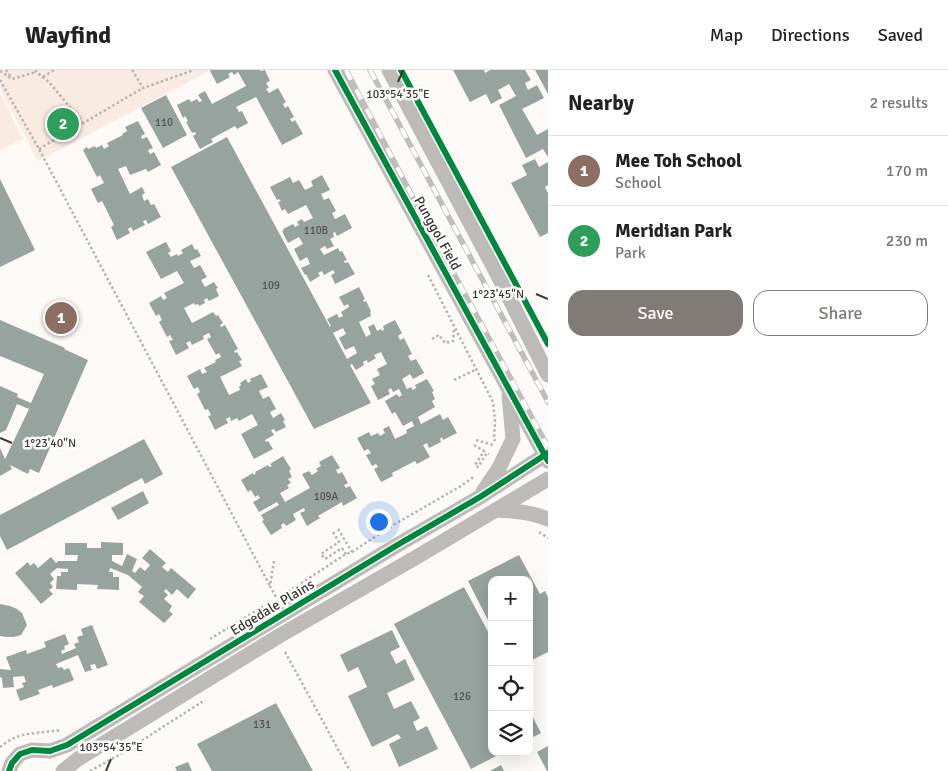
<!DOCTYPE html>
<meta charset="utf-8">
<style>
body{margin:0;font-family:Signika,sans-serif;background:#f2f2f2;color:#222}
.controls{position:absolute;right:15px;bottom:15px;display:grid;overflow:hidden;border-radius:10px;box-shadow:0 5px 20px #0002}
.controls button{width:45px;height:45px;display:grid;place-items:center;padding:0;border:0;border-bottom:1px solid #e0e0e0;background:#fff;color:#222;font:25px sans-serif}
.you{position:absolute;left:378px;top:451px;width:18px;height:18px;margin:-12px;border:4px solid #fff;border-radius:50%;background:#1a73e8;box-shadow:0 0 0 8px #1a73e833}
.badge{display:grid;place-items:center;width:32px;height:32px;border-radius:50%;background:#817b78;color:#fff;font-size:16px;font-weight:700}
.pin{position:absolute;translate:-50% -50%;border:2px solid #fff;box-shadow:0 1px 5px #0006}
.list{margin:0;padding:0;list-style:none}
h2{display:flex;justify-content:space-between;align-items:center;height:65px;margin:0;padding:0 20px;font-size:21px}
h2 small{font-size:16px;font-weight:400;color:#767676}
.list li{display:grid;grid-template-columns:32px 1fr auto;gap:15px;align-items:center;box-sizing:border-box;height:70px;padding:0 20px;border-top:1px solid #e0e0e0}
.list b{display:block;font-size:19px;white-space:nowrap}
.list p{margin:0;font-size:16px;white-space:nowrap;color:#767676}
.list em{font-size:16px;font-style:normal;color:#767676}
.actions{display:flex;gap:10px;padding:15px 20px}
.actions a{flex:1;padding:11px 0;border:1px solid #817b78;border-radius:15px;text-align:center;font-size:18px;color:#817b78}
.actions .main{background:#817b78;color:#fff}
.icon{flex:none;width:28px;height:28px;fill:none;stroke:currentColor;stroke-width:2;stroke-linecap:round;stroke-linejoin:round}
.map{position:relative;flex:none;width:548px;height:701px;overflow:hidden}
header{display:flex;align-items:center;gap:30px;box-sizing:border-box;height:70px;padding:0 25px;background:#fff;border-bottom:1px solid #e0e0e0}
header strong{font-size:24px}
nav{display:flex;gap:28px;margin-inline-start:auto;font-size:18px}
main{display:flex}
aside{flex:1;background:#fff}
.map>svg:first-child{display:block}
</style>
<header>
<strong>Wayfind</strong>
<nav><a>Map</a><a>Directions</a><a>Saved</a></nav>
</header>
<main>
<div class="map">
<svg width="548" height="701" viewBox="0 0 548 701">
<rect width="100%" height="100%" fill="#fcf9f7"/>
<path fill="#f9eae2" d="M0 0H211L38 91 0 18Z
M0 23 23 69 0 80Z"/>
<path fill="#97a39f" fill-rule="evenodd" d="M211 0H260L261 1 265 0 270 11 266 13 269 18 266 19 269 23 278 18 286 32 283 34 285 38 288 36 294 47 290 49 292 52 295 50 303 64 282 75 256 27 236 37 239 42 242 41 248 53 237 59 235 56 211 69 213 72 200 79 193 66 196 64 195 62 192 63 186 52 188 51 185 46 183 48 177 35 189 29 191 32 197 29 199 32 202 31 198 25 205 21 212 34 246 16 238 2 234 5 232 2 228 4 230 7 217 14 210 1Z
M453 0H484L485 3 490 0H525L531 10 525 13 528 20 537 15 544 28 522 39 537 65 548 59V87L543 79 526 88 499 35 516 26 509 14 498 20 502 28 491 34 486 24 470 32Z
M535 0H548V24Z
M166 25 187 65 163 78 141 38Z
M138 51 145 64 141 66 142 69 147 67 153 78 148 80 150 84 154 82 161 95 148 102 146 99 130 105 126 96 118 99 130 124 142 117 145 123 142 125 144 131 148 129 151 135 154 134 161 147 148 154 146 150 143 151 145 155 133 161 131 157 128 159 130 163 117 170 111 157 114 155 102 131 98 133 91 119 104 113 100 105 97 107 83 80 87 77 88 79 95 76 96 78 102 75 104 79 109 76 107 73 123 65 122 64 127 61 125 57Z
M227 67 330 257 331 256 327 249 337 244 339 248 343 246 341 242 349 237 348 234 344 236 339 227 359 217 365 229 363 230 364 232 366 231 371 241 370 242 371 246 359 252 366 267 371 264 368 257 374 254 377 261 381 259 382 261 384 260 383 256 395 250 402 263 398 266 400 270 404 268 412 284 408 286 411 291 416 289 424 303 413 309 410 304 402 309 407 319 411 317 413 320 416 318 415 315 427 309 434 321 432 322 435 329 432 331 435 337 418 347 421 354 440 344 443 350 448 347 457 363 443 370 442 367 440 369 441 372 429 378 427 373 423 375 430 387 417 394 415 391 392 403 393 406 381 412 374 399 378 397 376 394 372 396 366 385 371 383 368 379 364 381 357 368 369 362 371 366 378 363 380 366 385 363 383 359 389 356 395 369 407 363 406 360 414 356 412 351 403 356 395 342 392 344 385 331 397 324 399 327 402 325 399 319 393 322 391 318 388 320 390 324 378 330 371 316 375 314 372 309 380 305 377 299 387 294 381 282 374 285 376 288 368 293 367 290 363 292 364 295 356 300 352 294 350 295 371 333 314 359 171 97ZM343 258 346 264 339 268 345 280 354 276 357 283 347 289 333 263Z
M535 89 539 97 548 92V115L545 117 548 123V163L540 167 511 113 527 105 522 95Z
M322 105 330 120 321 124 324 130 329 128 336 141 332 143 335 149 345 144 352 158 337 166 335 162 333 163 334 167 330 169 334 176 327 179 325 176 320 179 324 185 338 178 340 182 342 181 347 190 344 191 345 193 348 192 355 204 335 214 331 205 335 203 333 200 324 205 322 201 318 203 320 206 310 212 306 204 305 205 301 198 310 194 307 187 300 191 294 179 303 174 299 167 288 173 282 161 284 160 283 159 293 154 295 157 299 155 297 152 302 149 304 152 313 148 306 135 288 144 285 139 282 141 278 132 281 131 279 129 277 130 270 117 290 107 293 113 299 110 305 120 313 116 311 111Z
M0 109 35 180 0 197Z
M166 172 171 181 168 183 171 187 177 184 178 186 183 183 181 180 192 174 195 180 197 179 201 186 190 191 194 198 200 195 207 207 201 210 205 217 214 212 218 218 216 219 219 226 209 231 207 228 204 230 205 233 199 236 198 234 195 235 194 233 184 238 192 253 213 242 216 246 218 245 223 253 220 255 221 257 225 255 238 279 234 281 235 283 237 282 242 290 239 291 242 296 220 307 229 325 240 320 239 317 241 315 240 313 246 309 248 313 251 311 250 309 261 304 268 317 259 321 263 329 269 326 276 339 270 342 273 348 281 343 285 350 283 351 286 357 276 362 274 359 271 360 274 365 265 370 266 372 268 371 273 379 254 389 241 364 258 355 252 344 239 351 237 348 231 351 230 347 226 349 228 353 215 360 208 346 211 345 208 339 205 340 197 324 200 322 198 317 194 319 187 306 200 299 202 304 207 302 204 298 216 292 215 290 221 287 219 283 216 285 207 269 211 267 209 263 203 266 204 269 192 275 190 271 186 273 189 278 176 285 169 271 173 270 170 265 167 267 159 252 162 250 159 244 156 246 149 233 161 226 163 230 167 228 164 223 184 213 177 201 161 209 146 182Z
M0 250 65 278 64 279 88 290 39 403 30 399 28 404 10 395 12 399 0 406V378L5 389 29 339 17 334 6 360 0 363V316L18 324 17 327 31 333 44 304 0 286Z
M144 369 163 404 145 414 142 408 7 480 0 466V445Z
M332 385 340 398 336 400 338 404 342 402 348 413 344 415 346 418 350 416 357 428 343 436 342 432 318 446 320 448 307 456 300 443 305 441 304 438 293 444 296 450 286 456 284 453 281 455 282 458 271 465 262 451 264 450 261 445 279 435 277 432 259 442 253 432 260 428 258 425 255 427 251 420 248 422 241 410 253 403 254 405 256 403 255 402 268 395 269 397 272 396 270 394 283 386 291 399 289 401 292 407 288 409 291 413 287 415 289 418 280 423 285 432 310 418 302 404 309 401 312 405 318 401 316 399 321 396 319 392Z
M143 421 149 433 118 450 111 438Z
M101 472 123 473V485H112V491L122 496 127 484 137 489 132 501 135 503 140 497 145 501 150 495 142 488 150 479 166 493 162 497 168 502 171 498 196 519 188 529 177 519 172 525 166 519 164 521 168 525 164 529 172 536 169 541 173 544 164 553 139 532 144 526 138 522 142 517 128 505 110 498 109 502H113V507H119V520L97 519 98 515 77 514V520L56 519 57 506H61V502H68V499L57 498 50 504 54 509 50 513 53 517 49 520 53 524 41 534 15 503 28 492 30 496 34 493 38 498 51 487 56 493 58 491H77L78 485H65V473H87V478H101Z
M519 485 540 524 545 521 548 527V582L530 591 529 510H492V554H490L468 511Z
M464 517 492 569V682H504L471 699 394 554Z
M0 534 10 536 17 539 22 543 27 555 21 565 14 567H6L0 566Z
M92 555 108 595 97 599 95 594 90 595 92 600 85 602 78 585 56 594 58 598 62 597 64 600 69 598 74 610 53 618 52 615 38 620 40 624 20 631 16 620 24 617 22 613 26 612 24 606 13 607 14 617 3 618 2 608 0 607V599L11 600 6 587 26 580 27 584 46 577 44 572 65 564 69 574 64 576 65 579 61 581 62 584 76 578 74 574 79 572 77 567 83 565 81 559Z
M392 560 400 577 390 582 396 594 405 589 415 610 387 623 394 639 411 631 420 648 413 652 417 661 427 656 438 679 399 697 389 674 401 668 398 664 372 677 348 626 367 617 358 597 348 602 340 585Z
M276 633 313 701H212L197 674Z
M529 640 541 663 529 669Z
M548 676V701H547L537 682Z
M188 692 192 701H177L175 697Z
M501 695 504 701H490Z"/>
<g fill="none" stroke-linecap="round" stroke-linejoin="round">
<path stroke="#b7b5b4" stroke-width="2.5" stroke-dasharray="2.5 2.5" stroke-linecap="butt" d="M6 0 11 7
M36 0V2L49 12 83 53
M132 0 143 18 194 0
M0 1 12 9 36 2
M43 7 54 0
M0 10 39 79 270 516
M39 79 143 18
M428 205 493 332 495 351 494 368 495 371
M432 269 439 265 445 273 453 271 454 258
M454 310 477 299
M476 370 493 375
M474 375 484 381 475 395 478 397 487 383 489 384
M338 459 352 482
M333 462 339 472 321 484 325 489 342 478 346 484
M539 462 548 468
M274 491 270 516 277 529
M280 527 346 484 352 482 390 457 461 416 475 406
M210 569 269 533
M285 582 350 701
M0 677C4 674 9 670 14 668 28 662 45 663 60 660
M90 701 119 685 205 630"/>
<path stroke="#bdbab8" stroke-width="15" d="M335 0 548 391
M389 0 494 198 548 305
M483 422 499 398 513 369 509 325
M496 440C514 441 531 442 548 449
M9 701 12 693 20 684 32 680 50 681 67 675 399 474 480 427 548 383
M63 701 78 689 279 566 415 488 548 409"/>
<defs>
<path id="rail" d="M346 0 429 158 548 377
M370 0 548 332"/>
</defs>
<use href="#rail" stroke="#c0bdbb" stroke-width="5.5"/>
<use href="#rail" stroke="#fff" stroke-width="4" stroke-dasharray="11" stroke-linecap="butt"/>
<defs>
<path id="cycleway" d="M335 0 548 391
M401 0 548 274
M9 701 12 693 20 684 32 680 50 681 67 675 399 474 480 427 548 383"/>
</defs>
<use href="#cycleway" stroke="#fff" stroke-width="9"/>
<use href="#cycleway" stroke="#00873e" stroke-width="6"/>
</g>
<path fill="none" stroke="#3f3733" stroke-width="2" d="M398 12 403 0M536 224 548 229M0 368 12 373M106 701 111 689"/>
<g text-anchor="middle" stroke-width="5" stroke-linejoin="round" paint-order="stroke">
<g font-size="11" fill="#55524e">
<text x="164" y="56">110</text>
<text x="316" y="164">110B</text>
<text x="271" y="219">109</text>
<text x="326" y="430">109A</text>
<text x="462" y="630">126</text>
<text x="262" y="658">131</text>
</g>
<g font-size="14" fill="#3f3733" stroke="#fff">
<text transform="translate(438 163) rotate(61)" y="5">Punggol Field</text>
<text transform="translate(272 537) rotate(-31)" y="5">Edgedale Plains</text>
</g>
</g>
<g font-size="12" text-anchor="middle" fill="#3f3733" stroke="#fff" stroke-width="5" stroke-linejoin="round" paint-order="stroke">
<text x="398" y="28">103°54'35"E</text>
<text x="498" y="228">1°23'45"N</text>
<text x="50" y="377">1°23'40"N</text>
<text x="111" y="681">103°54'35"E</text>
</g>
</svg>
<div class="controls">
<button>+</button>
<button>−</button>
<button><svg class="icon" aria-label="locate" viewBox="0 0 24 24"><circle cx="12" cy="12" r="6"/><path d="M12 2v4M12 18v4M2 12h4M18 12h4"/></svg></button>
<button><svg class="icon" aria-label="layers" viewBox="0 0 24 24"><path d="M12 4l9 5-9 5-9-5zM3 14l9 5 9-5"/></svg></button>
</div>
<div class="you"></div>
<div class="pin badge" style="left:61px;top:248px;background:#8d6e63">1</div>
<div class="pin badge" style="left:63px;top:54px;background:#2e9e5b">2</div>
</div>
<aside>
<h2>Nearby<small>2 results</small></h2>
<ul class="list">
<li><span class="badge" style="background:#8d6e63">1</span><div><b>Mee Toh School</b><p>School</p></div><em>170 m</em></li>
<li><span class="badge" style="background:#2e9e5b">2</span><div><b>Meridian Park</b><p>Park</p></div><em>230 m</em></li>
</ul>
<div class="actions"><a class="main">Save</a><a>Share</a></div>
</aside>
</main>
